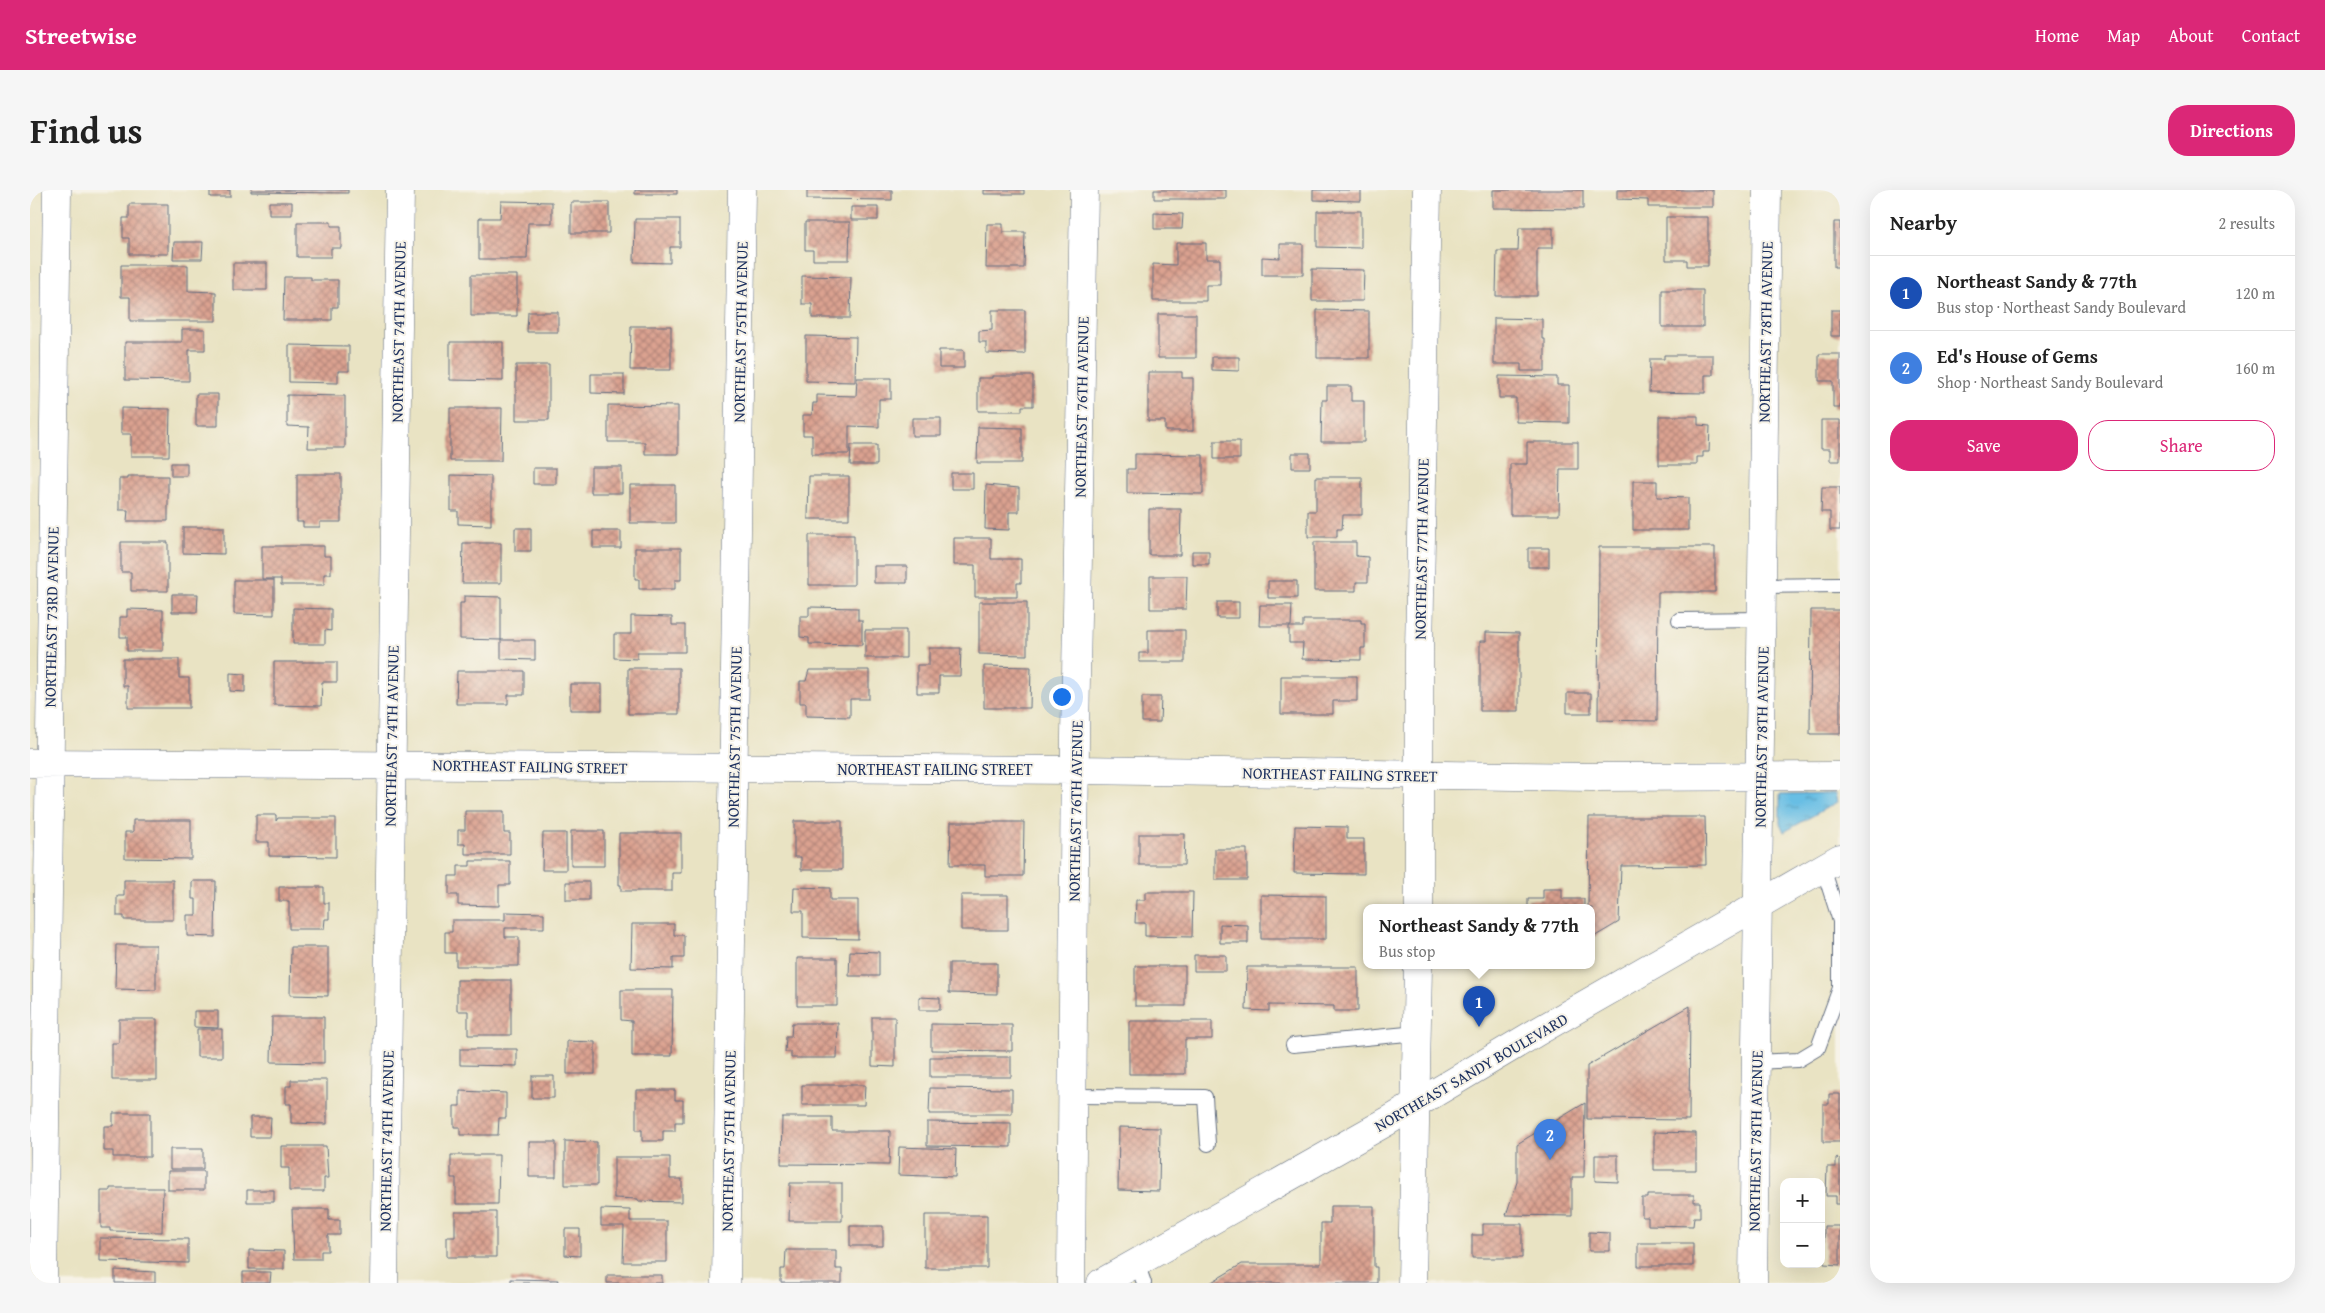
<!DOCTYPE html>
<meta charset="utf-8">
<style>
body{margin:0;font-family:"Gentium Book Plus",serif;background:#f6f6f6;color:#222}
.controls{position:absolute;right:15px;bottom:15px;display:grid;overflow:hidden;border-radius:10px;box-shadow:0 5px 20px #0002}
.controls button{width:45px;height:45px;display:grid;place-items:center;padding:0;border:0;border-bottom:1px solid #e0e0e0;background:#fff;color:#222;font:25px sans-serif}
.you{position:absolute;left:1031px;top:506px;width:18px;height:18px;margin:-12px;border:4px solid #fff;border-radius:50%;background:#1a73e8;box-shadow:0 0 0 8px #1a73e833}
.badge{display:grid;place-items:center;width:32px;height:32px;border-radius:50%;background:#db2777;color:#fff;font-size:16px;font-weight:700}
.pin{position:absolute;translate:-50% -41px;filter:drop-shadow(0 1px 2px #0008)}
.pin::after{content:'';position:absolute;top:26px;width:18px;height:15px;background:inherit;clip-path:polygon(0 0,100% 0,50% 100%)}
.popup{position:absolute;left:1333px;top:714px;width:232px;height:65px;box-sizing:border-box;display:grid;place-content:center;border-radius:10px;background:#fff;filter:drop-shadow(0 1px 4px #0005);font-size:16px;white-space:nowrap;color:#767676}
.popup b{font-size:19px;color:#222}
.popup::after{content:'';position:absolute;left:50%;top:100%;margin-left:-10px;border:10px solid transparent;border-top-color:#fff}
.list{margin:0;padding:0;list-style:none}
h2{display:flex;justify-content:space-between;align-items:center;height:65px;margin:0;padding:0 20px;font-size:21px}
h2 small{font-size:16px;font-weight:400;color:#767676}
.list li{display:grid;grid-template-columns:32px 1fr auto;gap:15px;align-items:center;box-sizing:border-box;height:75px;padding:0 20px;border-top:1px solid #e0e0e0}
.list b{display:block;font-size:19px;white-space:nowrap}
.list p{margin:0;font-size:16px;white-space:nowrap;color:#767676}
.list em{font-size:16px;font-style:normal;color:#767676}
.actions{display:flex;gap:10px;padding:15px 20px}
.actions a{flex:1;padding:11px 0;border:1px solid #db2777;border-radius:20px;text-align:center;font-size:18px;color:#db2777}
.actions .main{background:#db2777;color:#fff}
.map{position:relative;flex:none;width:1810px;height:1093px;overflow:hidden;border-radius:20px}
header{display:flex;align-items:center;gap:30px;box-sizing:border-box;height:70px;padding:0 25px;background:#db2777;color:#fff}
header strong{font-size:24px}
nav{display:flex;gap:28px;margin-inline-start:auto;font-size:18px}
.intro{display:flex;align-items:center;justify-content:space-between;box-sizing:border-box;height:120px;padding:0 30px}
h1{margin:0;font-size:35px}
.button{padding:12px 22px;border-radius:20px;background:#db2777;color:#fff;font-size:18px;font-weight:700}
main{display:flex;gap:30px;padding:0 30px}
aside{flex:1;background:#fff;border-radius:20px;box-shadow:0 5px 20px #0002}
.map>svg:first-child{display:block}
</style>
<header>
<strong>Streetwise</strong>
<nav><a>Home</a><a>Map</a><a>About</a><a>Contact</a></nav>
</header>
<div class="intro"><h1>Find us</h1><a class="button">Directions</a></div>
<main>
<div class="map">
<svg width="1810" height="1093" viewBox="0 0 1810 1093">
<defs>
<pattern id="water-ripples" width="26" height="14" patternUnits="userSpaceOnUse" patternTransform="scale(1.25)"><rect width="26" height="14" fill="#67bee4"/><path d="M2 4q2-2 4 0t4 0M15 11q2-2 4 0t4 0" fill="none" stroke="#549bbc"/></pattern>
<pattern id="building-cross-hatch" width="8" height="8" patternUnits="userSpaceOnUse" patternTransform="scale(1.25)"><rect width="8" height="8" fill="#dba290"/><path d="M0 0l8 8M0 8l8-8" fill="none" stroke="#b18479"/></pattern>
</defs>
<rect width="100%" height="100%" fill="#f7f3e8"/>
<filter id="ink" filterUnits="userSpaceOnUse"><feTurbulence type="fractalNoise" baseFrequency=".02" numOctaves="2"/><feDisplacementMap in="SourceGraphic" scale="10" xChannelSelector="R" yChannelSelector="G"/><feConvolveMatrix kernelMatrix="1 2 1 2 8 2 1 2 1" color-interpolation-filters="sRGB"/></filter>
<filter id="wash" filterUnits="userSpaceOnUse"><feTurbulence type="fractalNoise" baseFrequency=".0096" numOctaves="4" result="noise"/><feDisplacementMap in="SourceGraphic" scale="20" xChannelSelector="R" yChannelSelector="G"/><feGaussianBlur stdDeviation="1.12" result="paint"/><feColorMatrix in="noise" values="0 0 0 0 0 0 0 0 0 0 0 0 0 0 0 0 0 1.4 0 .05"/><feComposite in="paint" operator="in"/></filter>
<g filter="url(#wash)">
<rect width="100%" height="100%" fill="#e9e3c3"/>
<path fill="url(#water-ripples)" stroke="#4176a1" d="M1805 603 1807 612 1754 642 1750 633V604Z"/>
<g id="blocks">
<path fill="url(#building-cross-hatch)" d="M180 0H200V7H180Z
M221 0H318V3L221 2Z
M605 0H647V4H605Z
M777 0H862V10L777 9Z
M954 0H994V4H954Z
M1124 0H1196V9H1124Z
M1283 0H1331V11L1283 10Z
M1463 0H1553V19L1463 18Z
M1587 0H1683V17H1618V10L1587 9Z
M471 11 522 12V33H498L497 69H449V28H470Z
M239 12H262V25H239Z
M541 12H579V43H541Z
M99 14H138V64H99V48H93V28H99Z
M821 17H848V30H821Z
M1287 21H1331V58L1287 57Z
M1124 23 1153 24 1152 39H1124Z
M1636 27H1678V76H1657V70H1636Z
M605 29H650V57H640V73L604 72Z
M267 32H301V36H311V58H301V67H267Z
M775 32H820L819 70H783V60H775Z
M1804 32H1810V77H1804Z
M957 34H973V42H995L994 78H956Z
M1489 38H1523V58H1507V106H1466L1467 61H1488Z
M144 52H173L172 69H143Z
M1146 53H1176V69H1190V95H1176V111H1123V74L1146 75Z
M1250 54H1273V85H1232V67L1250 68Z
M203 73H237V100H203Z
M91 75H158V101L186 102V131H100V107H91Z
M1282 79 1334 80 1333 111H1282Z
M441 85H487V126H441Z
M772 86 821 87 820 128H782V114H772Z
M254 87H281V90H308V117H302V130H253Z
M1632 100H1673V137H1632Z
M962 120H995V164L956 163V152H949V141L962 140Z
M1287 120 1339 121V168H1287Z
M1801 120H1810V146H1801Z
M498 122H528V142H497Z
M1128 124H1166V168H1128Z
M1464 128 1512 129V149H1515V181H1491V174H1464Z
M601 136H641V180H600Z
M152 139H175V160H159V191L95 190V152H152Z
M776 146 826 147 825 192 776 191Z
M420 152H473V191L420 190Z
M259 155 319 156V181H308V193L259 192Z
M909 160H934V178H909Z
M1789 164H1810V218H1803V191H1789Z
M1634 165H1683V185H1675V203L1619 202 1620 169H1634Z
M1182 167H1209V181L1182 180Z
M486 175H519V230H486Z
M1118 182H1152V188H1163V241H1135V231H1118Z
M561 184H594V204L561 203Z
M962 186H1003V216H992V221H948V188H962Z
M1469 186 1527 187V195H1539V233L1486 232V208H1469Z
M827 188H861V209H849V237L819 236V264H782V245H773V225H782L783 213H787V205L826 206Z
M1297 196H1321V211H1334V252H1291L1292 210H1297Z
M166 204H188V236H166Z
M257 205 315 206V258H278L279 237 257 236Z
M578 215 648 216V264H615V252H578Z
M91 218 140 219 139 266H101V244H91Z
M420 218H472L471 271H420Z
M1629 226H1668V235L1680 236 1679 262H1673V267H1667V275H1629Z
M882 228H911V246H882Z
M1791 230H1810V271H1800V259H1791Z
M948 237 992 238V273H947Z
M1184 251H1210V269H1184Z
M1497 252H1548V279H1530L1529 325H1480V274H1497Z
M821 255H847V275H820Z
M1262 263H1280V278H1262Z
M1105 264 1173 265V304L1097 303V279H1105Z
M141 273H157V286H141Z
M561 277H592V303H561Z
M503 278H526V294H503Z
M921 283H943V299H921Z
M267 284H311V332H290V337H273V332H267Z
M421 285 461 286V335L428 334V321H421Z
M98 286H138V331H97L98 320H89V289H98Z
M779 286H819V329H778Z
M1286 287H1332V325H1313L1312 339H1307V347H1278V321H1286Z
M1603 291H1627V307L1658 308V340H1603Z
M600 295H645V333H600Z
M956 295 989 298V322H979V340L955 339Z
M1792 297H1810V340H1800V322H1791Z
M1119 319H1151L1150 365H1119Z
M153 337H194V364L153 363Z
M485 338H501V361H485Z
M563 341H591V358H563Z
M779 345H824V395H779Z
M924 348H961V369H991V393H987V407H945V375H924Z
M91 352H138V401H101V382H91Z
M1284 352H1326V366L1338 367V392H1326V401H1284Z
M433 353H471V393H432Z
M232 356H294V366H301V384H294V395H251V389H232Z
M1569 357H1685V402H1628L1627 531 1568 530Z
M605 358H651V390H645V399H609V389H605Z
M1498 358H1519V377H1498Z
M1162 361H1179V374H1162Z
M844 376H877V393H844Z
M1120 386H1157L1156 419H1120Z
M204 390H244V425L204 424Z
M1238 391H1267V408H1238Z
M142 404H168L167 422H142Z
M434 406 471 407V450L430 449V413H434Z
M949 412H997V465L949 464Z
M1187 412H1209V428H1187Z
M1230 415H1262L1261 436H1229Z
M779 417 828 418V430H832V455L779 454V448L770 447V426H779Z
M263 418 301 419V441L295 440V454H263Z
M97 419 133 420V461H97V447H90V427H97Z
M1781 420H1810V544H1780Z
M601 426 642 427V435H655V462H607V469L584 468V444H601Z
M1273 430H1331V433H1335V458H1331V470L1272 469 1273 453H1259V437H1273Z
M835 440H876V468H835Z
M1118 440H1155V472H1109V463H1118Z
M1456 442 1489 443V521H1450V451H1456Z
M471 450H505V470L471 469Z
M899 458H931L930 486H909V503H887V475H899Z
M93 469H149V488H159V518H98V496H93Z
M244 472H307V492H292L291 516 244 515Z
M954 476 1001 477 1000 518H954Z
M598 478H649V524H598Z
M779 480H839V509H820V527L776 526V513H770V491H776Z
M427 481H494V505H478V514H426Z
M200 483 215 484V502L200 501Z
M1251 486H1327V511H1303V524H1251Z
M540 494H572V520H540Z
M1537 503H1561V523H1537Z
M1112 507H1131L1130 532H1112Z
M435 621H474V643H480V664H435V654H428V640H435Z
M226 625H246V631L248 628H306V667L239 666V652H226Z
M1559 627H1675L1676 675 1591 676 1589 732 1562 748V718H1558Z
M103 630H161V669L95 668V642H103Z
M764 631H812V680H771V667H764Z
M921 632H994L993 686H955V675H920Z
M1265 636 1317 637V649H1334V684L1264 683Z
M541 641H574V676H541Z
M513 643H536V680H512Z
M589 643H651V683H642V701H591V695H589Z
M1109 644H1155L1154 675H1109Z
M1185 659H1217V690H1185Z
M440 671H480V695H469V716L428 715V705H419V686H428V676H440Z
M94 690H143V730H94V726H87V706H94Z
M162 691H186L185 747 157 746V725H166V709H162Z
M536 692H559V710H536Z
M249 697H294V713H299V729H295L294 739H259V711H249Z
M764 697 800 698V710H828V749L773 748V721H763Z
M1513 699H1532V709H1554V718H1498V709H1513Z
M1115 702H1163L1162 747 1115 746V733H1105L1106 710H1115Z
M931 705H978V740H931Z
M1231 705 1296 706V749H1231Z
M475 722 514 723V738H475V747H489V776H426V763H415V742H422V730H475Z
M602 734H644V745H654V768H643V779L601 778Z
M1190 734 1218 735V753H1190Z
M86 755H126V800L85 799Z
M261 757H298V806L260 805Z
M820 761 849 762V786H819Z
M1164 765H1196V781H1164Z
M767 768H807V816H767Z
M919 773H967V804L919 803Z
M1105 776H1155V816H1105Z
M1217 777H1328V821H1304V816L1239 815V821L1216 820Z
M427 790H481V845H438V821H427Z
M591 800H643L642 866H602V831L591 830Z
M889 807 910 808V820H889Z
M1660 816 1659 930 1557 929V876Z
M164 821H188V838L164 837Z
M242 827H294V873L241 872Z
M842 827H865V877L842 876Z
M89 829H127V890H82V853H89Z
M1099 831H1182V849H1155V884H1099Z
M762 833H808L807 868H761V862H755L756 847H761Z
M901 834 982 835V861L901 860Z
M167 839H192V867H167Z
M537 851 565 852V884H537Z
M430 859H487V876L430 875Z
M900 867H981V887H900Z
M502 886H524V908H502Z
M261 890H297V934L261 933V914H256V896H261Z
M772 895H835L834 915H772Z
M900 898 982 899V924H899Z
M606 900H645V910H653V932H645V941H633V951H612V940H606Z
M430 901 476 903V928H469L468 945H430V937H424V916H430Z
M1799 904H1810V952H1793V914H1799Z
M1555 913 1554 987H1542V1026L1476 1025 1487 992V954Z
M83 923H120V967H83V961H74V936H83Z
M220 927H241L240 947H220Z
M752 927H802V941H860L859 975 751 974Z
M897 932 981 933V957L897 956Z
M1089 937 1130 938 1129 1001 1088 1000Z
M1624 942 1666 943V980H1624Z
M535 951 567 952V995H535Z
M499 952H526V987H499Z
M251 956H296L298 988H294V1001H259V978H251Z
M869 957 926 959 925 987 868 985Z
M140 959H173V979H140Z
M421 965H469L468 1014H426V988H421Z
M1565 965H1588V992L1565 991Z
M584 967H640V989H652V1012L608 1011V1009L584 1008Z
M1806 968 1810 969V1014H1806V1006H1796L1797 977H1806Z
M138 981H174V1000H138Z
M760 993H812V1031H759Z
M80 998H133L132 1042 80 1041V1038H71V1001H80Z
M217 1000H244V1012H217Z
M1618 1005H1664V1012H1670V1027H1664L1663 1036 1618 1035V1027H1612V1008H1618Z
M1300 1016H1344V1077H1347V1093H1180L1212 1074H1291V1033H1300Z
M262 1019H299V1030H310V1045H298V1061H291V1069H264Z
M571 1019 600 1020V1031H637V1072H593L594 1036H571Z
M425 1022H466V1067H417V1047H425Z
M895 1025H957V1078H895Z
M1453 1034H1492V1068H1442V1045H1453Z
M820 1036H853V1056H820Z
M1794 1036H1810V1075L1794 1074Z
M535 1039H550V1066L535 1065Z
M1559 1042 1580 1043V1061H1559Z
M70 1048 158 1049V1073L70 1071Z
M1608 1053H1663V1076H1608Z
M219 1060 254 1061V1079H219Z
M756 1060H806V1079H812V1093H751V1079H755Z
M85 1080 125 1082V1093H85Z
M213 1082H241L240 1093H213Z
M577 1085H632V1093H577Z
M481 1089 528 1090 527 1093H481Z"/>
</g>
</g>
<g filter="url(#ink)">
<use href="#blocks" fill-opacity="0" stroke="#636e81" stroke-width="1"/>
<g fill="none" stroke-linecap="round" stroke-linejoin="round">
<defs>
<path id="service" d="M1732 396 1810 395
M1649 430 1732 429
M1263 855 1387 843
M1726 872 1768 870 1788 858 1810 798V731L1793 678
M1042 906 1175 907 1178 954
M1107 1073 1114 1093"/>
<path id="minor" d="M0 573 1045 580 1562 587 1810 586
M1389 718V463L1397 0
M13 1093 27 0
M354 1093 370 0
M696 1093 712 0
M1041 1093 1045 547 1054 0
M1382 1093 1388 776
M1723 1093 1737 0"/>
<path id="primary" d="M1071 1093 1358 931 1507 842 1810 668"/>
</defs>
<use href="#service" stroke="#636e81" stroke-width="16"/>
<use href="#minor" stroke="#636e81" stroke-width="29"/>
<use href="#primary" stroke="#636e81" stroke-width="29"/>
<use href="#service" stroke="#fff" stroke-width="14"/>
<use href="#minor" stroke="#fff" stroke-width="28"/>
<use href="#primary" stroke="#fff" stroke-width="28"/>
</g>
</g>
<g text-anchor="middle" stroke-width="4" stroke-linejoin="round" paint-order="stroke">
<g font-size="16" fill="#1b2f5e" stroke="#f7f3e8">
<text transform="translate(368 142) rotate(-89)" y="6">NORTHEAST 74TH AVENUE</text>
<text transform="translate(710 142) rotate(-89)" y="6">NORTHEAST 75TH AVENUE</text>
<text transform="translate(1735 142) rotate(-89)" y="6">NORTHEAST 78TH AVENUE</text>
<text transform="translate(1051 217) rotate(-89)" y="6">NORTHEAST 76TH AVENUE</text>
<text transform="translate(1391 359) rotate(-89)" y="6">NORTHEAST 77TH AVENUE</text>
<text transform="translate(21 427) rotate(-89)" y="6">NORTHEAST 73RD AVENUE</text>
<text transform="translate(361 546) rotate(-89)" y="6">NORTHEAST 74TH AVENUE</text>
<text transform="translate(704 547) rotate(-89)" y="6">NORTHEAST 75TH AVENUE</text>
<text transform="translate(1731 547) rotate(-89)" y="6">NORTHEAST 78TH AVENUE</text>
<text transform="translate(500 576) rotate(1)" y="6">NORTHEAST FAILING STREET</text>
<text x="905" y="585">NORTHEAST FAILING STREET</text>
<text transform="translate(1310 584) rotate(1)" y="6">NORTHEAST FAILING STREET</text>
<text transform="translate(1045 621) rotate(-89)" y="6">NORTHEAST 76TH AVENUE</text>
<text transform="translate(1441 882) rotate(-30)" y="6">NORTHEAST SANDY BOULEVARD</text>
<text transform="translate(356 951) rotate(-89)" y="6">NORTHEAST 74TH AVENUE</text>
<text transform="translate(698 951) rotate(-89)" y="6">NORTHEAST 75TH AVENUE</text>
<text transform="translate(1725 951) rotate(-89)" y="6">NORTHEAST 78TH AVENUE</text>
</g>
</g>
</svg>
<div class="controls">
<button>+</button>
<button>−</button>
</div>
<div class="you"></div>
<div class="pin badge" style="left:1449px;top:837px;background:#1a4fb4">1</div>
<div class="popup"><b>Northeast Sandy &amp; 77th</b>Bus stop</div>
<div class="pin badge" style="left:1520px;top:970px;background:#3f7fe0">2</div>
</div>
<aside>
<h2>Nearby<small>2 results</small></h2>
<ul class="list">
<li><span class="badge" style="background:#1a4fb4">1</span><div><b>Northeast Sandy &amp; 77th</b><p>Bus stop · Northeast Sandy Boulevard</p></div><em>120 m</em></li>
<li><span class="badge" style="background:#3f7fe0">2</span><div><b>Ed's House of Gems</b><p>Shop · Northeast Sandy Boulevard</p></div><em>160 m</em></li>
</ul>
<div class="actions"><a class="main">Save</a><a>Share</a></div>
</aside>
</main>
